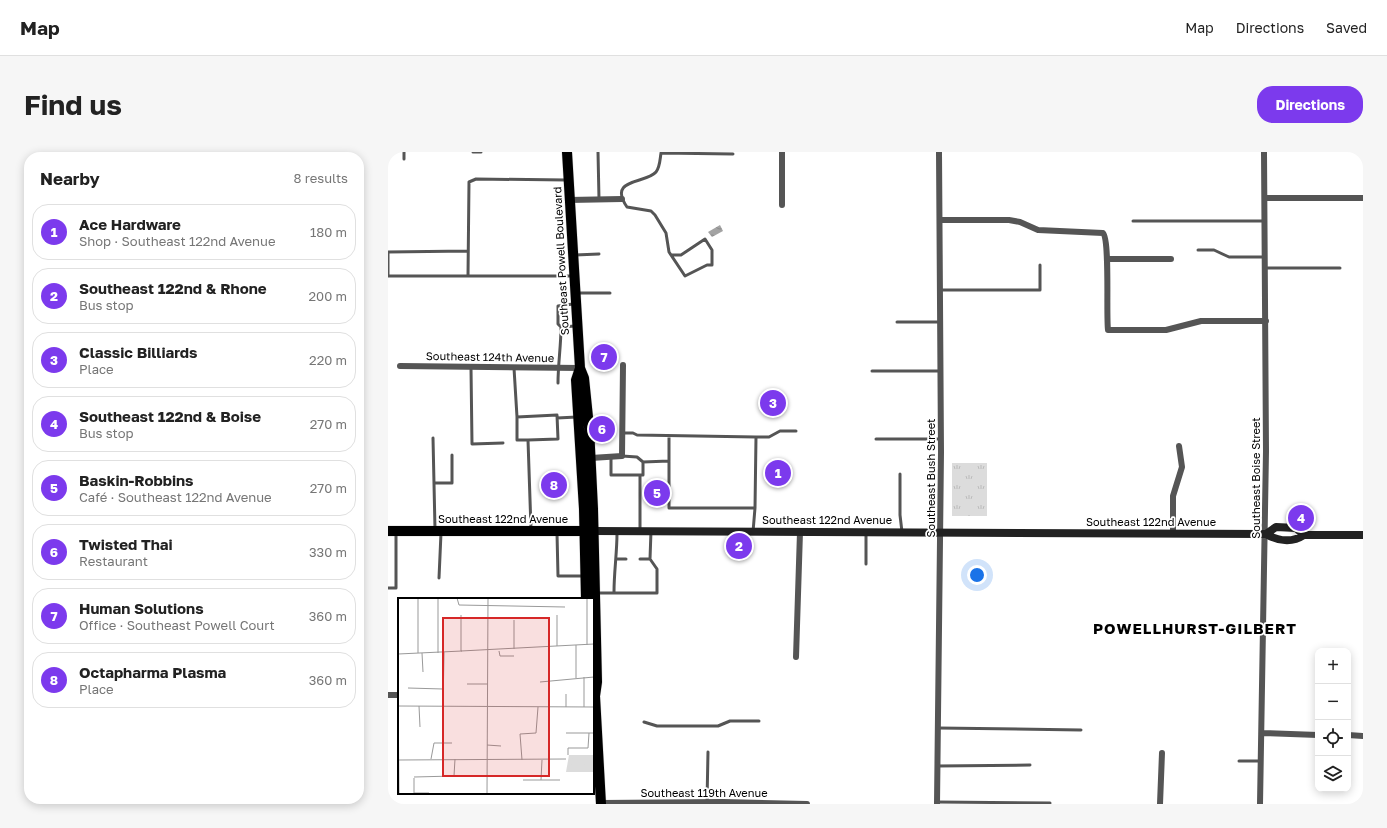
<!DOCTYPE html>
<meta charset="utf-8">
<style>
body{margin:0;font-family:"Golos Text",sans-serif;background:#f6f6f6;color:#222}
.controls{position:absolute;right:12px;bottom:12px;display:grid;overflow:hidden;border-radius:8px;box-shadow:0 2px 10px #0003}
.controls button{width:36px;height:36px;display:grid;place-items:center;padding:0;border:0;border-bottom:1px solid #e0e0e0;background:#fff;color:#222;font:20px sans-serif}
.you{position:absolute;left:589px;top:423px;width:14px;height:14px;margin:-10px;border:3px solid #fff;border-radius:50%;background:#1a73e8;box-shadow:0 0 0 6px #1a73e833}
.badge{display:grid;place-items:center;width:26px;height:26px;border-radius:50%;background:#7c3aed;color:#fff;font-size:13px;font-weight:700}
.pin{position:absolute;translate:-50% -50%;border:2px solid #fff;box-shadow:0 1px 4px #0006}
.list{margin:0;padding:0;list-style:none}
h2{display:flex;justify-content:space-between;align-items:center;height:52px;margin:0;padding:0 16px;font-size:17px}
h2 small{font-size:13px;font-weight:400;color:#767676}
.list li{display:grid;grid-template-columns:26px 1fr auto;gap:12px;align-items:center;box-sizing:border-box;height:56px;margin:0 8px 8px;padding:0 8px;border:1px solid #e0e0e0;border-radius:16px}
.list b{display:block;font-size:15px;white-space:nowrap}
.list p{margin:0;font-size:13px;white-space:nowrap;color:#767676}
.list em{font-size:13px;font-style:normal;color:#767676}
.icon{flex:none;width:22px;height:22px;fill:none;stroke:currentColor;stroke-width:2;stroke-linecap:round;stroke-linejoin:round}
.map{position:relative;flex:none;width:975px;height:652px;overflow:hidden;border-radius:16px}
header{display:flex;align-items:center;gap:24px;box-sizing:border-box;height:56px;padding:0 20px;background:#fff;border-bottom:1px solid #e0e0e0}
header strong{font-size:19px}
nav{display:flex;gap:22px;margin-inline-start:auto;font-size:14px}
.intro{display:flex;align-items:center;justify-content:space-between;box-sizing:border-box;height:96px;padding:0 24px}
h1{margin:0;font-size:28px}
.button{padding:10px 18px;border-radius:16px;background:#7c3aed;color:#fff;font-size:14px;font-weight:700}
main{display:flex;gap:24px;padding:0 24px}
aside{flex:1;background:#fff;border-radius:16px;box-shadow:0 2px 10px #0003}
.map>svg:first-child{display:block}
</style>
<header>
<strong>Map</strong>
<nav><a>Map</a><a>Directions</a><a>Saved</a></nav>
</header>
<div class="intro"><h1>Find us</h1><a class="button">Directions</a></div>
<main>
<aside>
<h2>Nearby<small>8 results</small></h2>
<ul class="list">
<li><span class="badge">1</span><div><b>Ace Hardware</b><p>Shop · Southeast 122nd Avenue</p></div><em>180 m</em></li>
<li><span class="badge">2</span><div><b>Southeast 122nd &amp; Rhone</b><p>Bus stop</p></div><em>200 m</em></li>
<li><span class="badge">3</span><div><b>Classic Billiards</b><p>Place</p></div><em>220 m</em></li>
<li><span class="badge">4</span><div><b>Southeast 122nd &amp; Boise</b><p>Bus stop</p></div><em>270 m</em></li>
<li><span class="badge">5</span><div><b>Baskin-Robbins</b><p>Café · Southeast 122nd Avenue</p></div><em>270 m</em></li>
<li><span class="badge">6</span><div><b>Twisted Thai</b><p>Restaurant</p></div><em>330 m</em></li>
<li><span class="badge">7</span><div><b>Human Solutions</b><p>Office · Southeast Powell Court</p></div><em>360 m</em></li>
<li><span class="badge">8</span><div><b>Octapharma Plasma</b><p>Place</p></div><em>360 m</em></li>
</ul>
</aside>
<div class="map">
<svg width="975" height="652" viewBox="0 0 975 652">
<defs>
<pattern id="grass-tufts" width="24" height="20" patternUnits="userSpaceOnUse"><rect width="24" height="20" fill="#dcdcdc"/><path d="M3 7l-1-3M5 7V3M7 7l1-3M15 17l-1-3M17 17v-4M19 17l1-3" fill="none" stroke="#bbb"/></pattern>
<pattern id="water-waves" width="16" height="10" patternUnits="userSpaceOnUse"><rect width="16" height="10" fill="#a3a3a3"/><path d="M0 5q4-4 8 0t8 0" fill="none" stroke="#8b8b8b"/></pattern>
</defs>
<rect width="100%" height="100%" fill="#fff"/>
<path fill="url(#grass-tufts)" d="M564 311H599V364H564Z"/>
<path fill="url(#water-waves)" d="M332 73 335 79 324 85 320 80Z"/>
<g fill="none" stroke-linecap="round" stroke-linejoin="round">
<defs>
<path id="primary" d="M179 0 192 216 196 226 201 275 205 357 209 530 207 544 213 652
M192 216 188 228 196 357 198 447
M0 379H201"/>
</defs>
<use href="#primary" stroke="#dbdbdb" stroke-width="11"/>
<path stroke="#777" stroke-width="1.5" stroke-dasharray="1 2" stroke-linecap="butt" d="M351 394V388"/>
<path stroke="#555" stroke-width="3" d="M16 0V7
M85 0H93
M210 0 211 47
M178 28 88 27 81 30 80 124H184
M745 69H877
M810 98H826L841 105H877
M80 99 0 100V124H80
M187 103 211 102
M284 103H293L317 87 324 98V113H319L297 124 281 100 278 81 267 63 263 59 239 55C219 26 258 32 268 20 272 15 272 7 273 1L345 2
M878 116H952
M552 138H652V113
M190 141H222
M509 170H552
M173 175 187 174
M83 216 84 292 115 291
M126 216 129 265
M484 219H552
M170 231C170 212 173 194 173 175L170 172V154L185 152
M169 266 189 265
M234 281H245L249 283 368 285 367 356 365 380
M281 284V356H367
M368 285H381L392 279H408
M45 286 47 377
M488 287H553
M140 288H129V265L169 263 170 287 140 288 143 377
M234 304 249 305 255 310V323H252V378
M223 306V323H252
M255 310 281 309
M512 322V363L514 380
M46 331H64V303
M169 381 170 424H196
M229 407H238
M252 407H262
M478 412V381
M51 426 53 381
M0 436H8V381
M226 440C226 420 229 401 229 381
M209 441H269V417L262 407 263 379
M256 570 269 574H330L342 569H371
M550 576 693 578
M851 609H873
M549 614 642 613
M319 650 320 600
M549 650 662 651"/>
<path stroke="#555" stroke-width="6" d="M394 0V53
M877 46H975
M181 48 234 47
M552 68H621L632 70 650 78 715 81C722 88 718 162 720 178H778L813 169H878
M719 107H783
M12 214 192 216
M203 306 234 304 235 213
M785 382V344L794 315 791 294
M408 505 412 380
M0 543H11
M875 581 930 583
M960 583 975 584
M213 651 335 650 419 652
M549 652 553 300 551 0
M772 652 774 601
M872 652 878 299 876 0"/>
<path stroke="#222" stroke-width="8" d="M205 379 878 382C890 389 904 391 916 383H975
M878 382 888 375 908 376 916 383"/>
<use href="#primary" stroke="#000" stroke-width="10"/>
</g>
<g text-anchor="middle" stroke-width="3.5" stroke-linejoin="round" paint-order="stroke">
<g font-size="11" fill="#000" stroke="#fff">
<text transform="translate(173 109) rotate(-93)" y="4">Southeast Powell Boulevard</text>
<text transform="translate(102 205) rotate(1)" y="4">Southeast 124th Avenue</text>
<text transform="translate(543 326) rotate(-90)" y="4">Southeast Bush Street</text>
<text transform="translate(868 326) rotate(-90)" y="4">Southeast Boise Street</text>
<text x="115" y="371">Southeast 122nd Avenue</text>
<text x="439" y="372">Southeast 122nd Avenue</text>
<text x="763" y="374">Southeast 122nd Avenue</text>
<text x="316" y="645">Southeast 119th Avenue</text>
</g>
<g font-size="15" font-weight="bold" letter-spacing="1" fill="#000" stroke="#fff">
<text x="807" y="482">POWELLHURST-GILBERT</text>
</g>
</g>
<g transform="translate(10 446)">
<rect width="196" height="196" fill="#fff"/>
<path d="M171 157H196V174H168Z" fill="#dcdcdc"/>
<path d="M173 165a7 7 0 1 1 14 0a7 7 0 1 1-14 0Z" fill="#dcdcdc"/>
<path fill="none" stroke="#999" stroke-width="1" d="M0 0V56M20 0V55M59 0 61 7 167 9M189 0V47M159 48V17M116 51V22M63 53V17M63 53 196 46M101 53 102 58H116M24 55 25 74M40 55V0M0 56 64 53M178 80V47M142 84 196 79M69 86H90M0 90 1 196M10 90 45 91M0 108 196 109M21 108 22 129M45 109 46 54M168 109V96M186 109V79M168 135H196M89 147 103 148M170 157V150H190L191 135M33 161 36 145H54M1 162 168 161M124 162 122 136 138 135 140 109M16 179 56 178 57 161M125 182H162M143 182 144 162M16 195H31M16 196V180M89 196 90 0"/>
<path fill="#d62828" fill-opacity="0.15" stroke="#d62828" stroke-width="2" d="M45 20H151V178H45Z"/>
<rect width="196" height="196" fill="none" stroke="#000" stroke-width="2"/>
</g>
</svg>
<div class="controls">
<button>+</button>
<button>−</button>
<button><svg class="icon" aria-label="locate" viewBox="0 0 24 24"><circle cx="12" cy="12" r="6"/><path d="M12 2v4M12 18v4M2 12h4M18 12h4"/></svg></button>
<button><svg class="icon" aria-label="layers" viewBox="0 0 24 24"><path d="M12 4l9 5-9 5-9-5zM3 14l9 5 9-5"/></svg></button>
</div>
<div class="you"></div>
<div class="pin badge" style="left:390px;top:321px">1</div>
<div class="pin badge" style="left:351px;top:394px">2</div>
<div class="pin badge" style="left:385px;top:251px">3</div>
<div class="pin badge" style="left:913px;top:366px">4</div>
<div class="pin badge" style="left:269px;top:341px">5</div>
<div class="pin badge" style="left:214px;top:277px">6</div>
<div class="pin badge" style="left:216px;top:205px">7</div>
<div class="pin badge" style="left:166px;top:333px">8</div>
</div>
</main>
